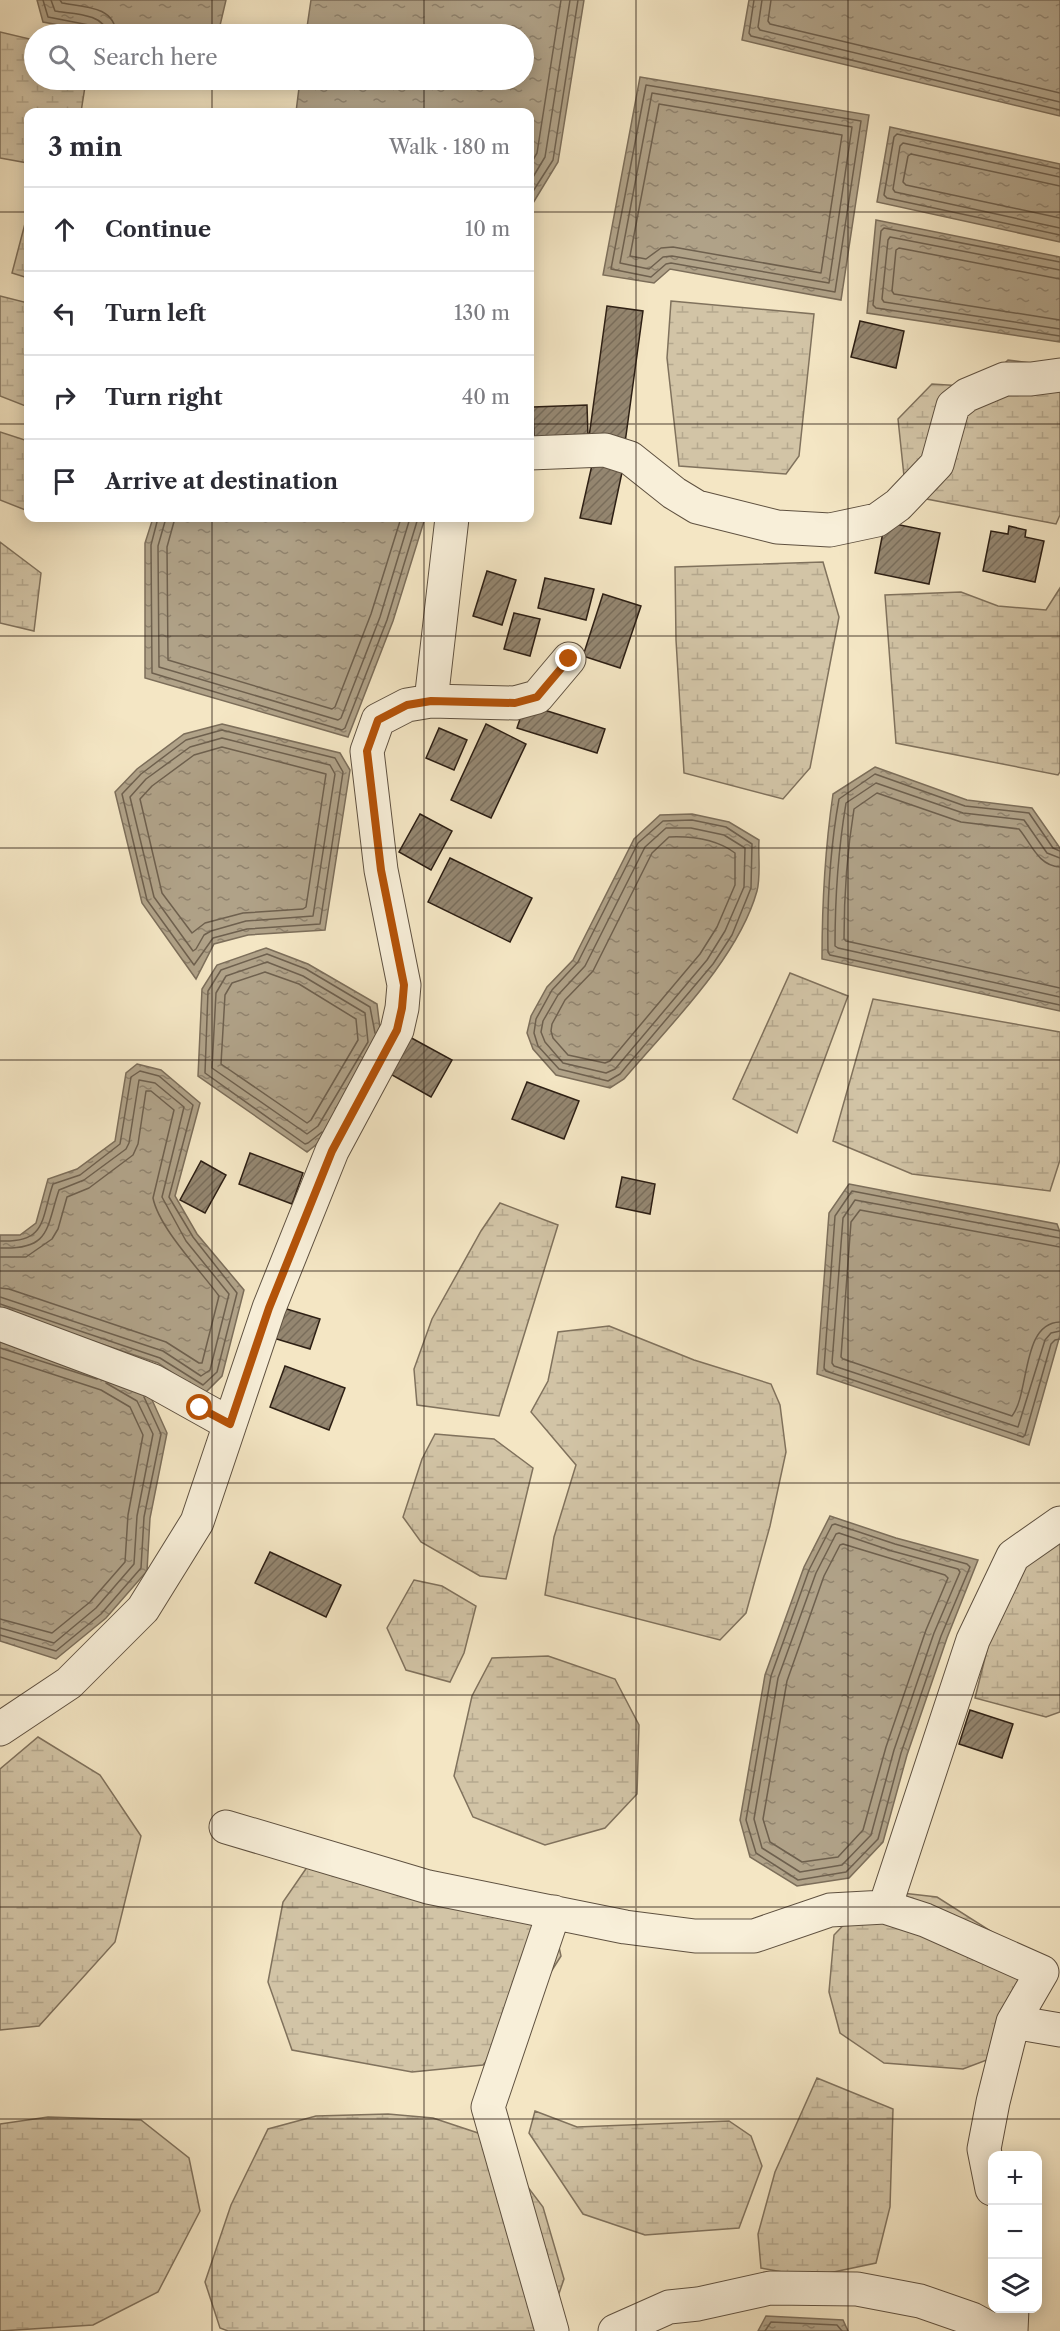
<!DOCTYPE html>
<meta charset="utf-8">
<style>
body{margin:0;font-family:"Libre Caslon Text",serif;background:#f7f7f7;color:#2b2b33}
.controls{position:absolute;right:18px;bottom:18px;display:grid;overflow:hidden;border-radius:12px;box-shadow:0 3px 15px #0003}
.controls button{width:54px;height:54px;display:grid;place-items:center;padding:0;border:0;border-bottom:2px solid #e1e1e2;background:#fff;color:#2b2b33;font:30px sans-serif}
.stop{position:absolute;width:18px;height:18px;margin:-14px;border:4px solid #b45309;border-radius:50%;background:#fff}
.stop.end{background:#b45309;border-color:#fff;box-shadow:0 2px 6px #0008}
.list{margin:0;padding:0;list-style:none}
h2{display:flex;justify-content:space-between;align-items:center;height:78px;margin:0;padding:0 24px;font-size:26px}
h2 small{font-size:20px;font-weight:400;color:#7c7c81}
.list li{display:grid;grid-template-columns:39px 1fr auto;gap:18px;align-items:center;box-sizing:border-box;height:84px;padding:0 24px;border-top:2px solid #e1e1e2}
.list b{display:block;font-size:22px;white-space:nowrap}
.list em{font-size:20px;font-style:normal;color:#7c7c81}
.icon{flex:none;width:33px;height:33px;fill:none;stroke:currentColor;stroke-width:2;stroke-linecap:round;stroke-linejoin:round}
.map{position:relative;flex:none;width:1060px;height:2331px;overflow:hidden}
.search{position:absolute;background:#fff;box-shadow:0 3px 15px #0003;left:24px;top:24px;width:510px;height:66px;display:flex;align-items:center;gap:15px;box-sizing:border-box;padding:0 21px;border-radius:33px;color:#7c7c81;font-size:22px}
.panel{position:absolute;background:#fff;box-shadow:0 3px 15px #0003;left:24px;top:108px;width:510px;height:414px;border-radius:12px}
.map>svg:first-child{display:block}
</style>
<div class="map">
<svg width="1060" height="2331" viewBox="0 0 1060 2331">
<defs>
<pattern id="wetland-marsh" width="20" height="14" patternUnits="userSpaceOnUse" patternTransform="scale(1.5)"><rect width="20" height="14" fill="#d2c4a6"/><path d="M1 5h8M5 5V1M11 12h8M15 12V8" fill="none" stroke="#b5a88e"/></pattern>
<pattern id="water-ripples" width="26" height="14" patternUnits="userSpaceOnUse" patternTransform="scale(1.5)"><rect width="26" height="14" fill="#b0a288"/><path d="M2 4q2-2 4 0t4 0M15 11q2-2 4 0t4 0" fill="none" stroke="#90836e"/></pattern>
<pattern id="building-hatch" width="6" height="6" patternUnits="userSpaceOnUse" patternTransform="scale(1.5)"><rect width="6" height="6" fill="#948670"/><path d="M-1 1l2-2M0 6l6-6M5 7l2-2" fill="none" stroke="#796d5b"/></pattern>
</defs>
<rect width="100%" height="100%" fill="#f4e6c4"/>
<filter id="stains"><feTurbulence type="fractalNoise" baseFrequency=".00333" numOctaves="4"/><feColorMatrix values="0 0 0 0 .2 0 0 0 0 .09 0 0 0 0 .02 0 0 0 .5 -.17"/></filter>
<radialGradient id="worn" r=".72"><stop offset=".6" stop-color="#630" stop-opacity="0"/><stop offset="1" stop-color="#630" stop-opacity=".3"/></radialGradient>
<path fill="url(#wetland-marsh)" stroke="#80725d" stroke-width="1.5" d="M0 32 34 40V80H86L81 112H28V163L0 158Z
M27 216H28V278L12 273Z
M0 296 28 303V407L0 396Z
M671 301 814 314 799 456 786 474 679 466 667 358Z
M1008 360 1060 367V515L1056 524 906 495 898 419 932 384 980 387Z
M0 432 28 441V511L0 500Z
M0 542 41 573 34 631 0 623Z
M823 562 839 617 810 768 783 799 684 773 676 640 675 567Z
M1060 588V772L1058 775 896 743 885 595 961 592 998 606 1046 610Z
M790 973 848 996 797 1133 733 1099Z
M873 999 1060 1032V1160L1050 1191 912 1174 833 1141Z
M500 1203 558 1225 499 1416 417 1405 414 1369 432 1319 481 1231Z
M609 1326 694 1360 771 1384 780 1405 786 1452 770 1526 746 1613 720 1640 545 1595 554 1537 576 1465 531 1412 548 1381 558 1332Z
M435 1434 494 1439 533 1468 506 1579 480 1576 421 1542 403 1517 422 1459Z
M1060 1512V1712L1046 1717 975 1698 990 1638 1036 1538Z
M414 1580 442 1586 476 1606 464 1653 450 1682 406 1670 387 1628Z
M548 1656 615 1679 639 1725 637 1794 605 1828 545 1845 473 1817 454 1776 472 1696 492 1658Z
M38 1737 100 1775 141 1836 115 1942 39 2026 0 2030V1769Z
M360 1852 384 1891 486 1903 549 1901 561 1956 521 2019 483 2065 412 2072 292 2050 268 1982 283 1902 312 1860Z
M902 1893 937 1897 997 1935 1033 1970 1008 2052 963 2069 884 2063 840 2033 829 1992 834 1935 857 1911Z
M817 2078 893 2109 890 2207 876 2263 810 2277 761 2268 758 2234 775 2172Z
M535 2111 577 2127 729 2121 751 2136 762 2166 739 2228 645 2235 583 2214 529 2133Z
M388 2114 433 2118 490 2137 543 2207 564 2279 546 2331H228L220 2328 205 2282 231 2205 268 2129 316 2116Z
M48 2117 141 2120 189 2158 200 2211 158 2292 93 2325 0 2331V2124Z"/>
<path fill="url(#water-ripples)" stroke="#7c6e5a" stroke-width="1.5" d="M37 0H226L218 34H108L43 22Z
M311 0H584L558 162 530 208V112H296L300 80H524V34H306Z
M749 0H1060V116L742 40Z
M640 77 869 115 841 300 670 269 654 283 603 275Z
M890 127 1060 164V242L877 202Z
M876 220 1060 257V342L867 313Z
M153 518H425L393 621 348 737 145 678V543Z
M222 724 340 753 350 770 325 930 248 935 214 944 196 979 142 903 115 792 137 769 184 734Z
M875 767 967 800 1032 808 1060 848V1011L822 959C822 904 825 849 833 794Z
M692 814 729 822 759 840C758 856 761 876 757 891 738 959 669 1026 624 1079L610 1088 556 1075 533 1049 527 1033 531 1016 547 987 573 960 634 839 660 815Z
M266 948 308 964 377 1004 382 1044 328 1135 307 1152 198 1076 202 989 217 965Z
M137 1064 161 1070 200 1103 175 1196 197 1234 244 1290 222 1376 204 1394 158 1363 0 1310V1235H20L36 1223 48 1179 77 1169 115 1141 126 1073Z
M849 1184 1057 1224 1060 1232V1335L1029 1445 817 1374 829 1213Z
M0 1333 148 1391 167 1433 150 1518 147 1571 106 1618 56 1659 0 1641Z
M830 1516 896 1538 978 1560 947 1638 907 1755 883 1842 849 1878 797 1886 750 1857 740 1820 765 1675 804 1567Z
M766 2316 843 2320 848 2331H758Z"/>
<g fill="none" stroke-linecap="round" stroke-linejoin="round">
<path stroke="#6e604e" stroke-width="1.5" d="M43 0 48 17 94 26 98 29 99 34
M51 0 55 11C72 14 105 13 107 34
M60 0 62 3C84 7 115 6 116 34
M754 0 749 33 751 36 1060 110
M762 0 758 27 760 30 1060 102
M771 0 768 21 770 24 1060 93
M646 85 861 121 835 292 671 263 666 264 651 277 611 269Z
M652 93 852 127 829 283 672 256 663 257 649 269 620 263Z
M659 104 842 135 821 273 673 247 661 248 646 259 630 256Z
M530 165 537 153 561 0
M1060 169 897 134 894 137 884 195 887 198 1060 235
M1060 177 903 143 900 146 893 189 895 192 1060 228
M530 182 545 157 570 0
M1060 186 911 154 908 156 903 182 906 185 1060 218
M530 196 553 160 578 0
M1060 262 884 228 881 231 873 305 876 308 1060 336
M1060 270 890 237 888 240 882 299 884 302 1060 329
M1060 279 899 248 896 250 892 291 894 294 1060 320
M158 518 151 545 152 673 342 730 345 728 387 620 418 518
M166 518 158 546 159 667 338 720 341 718 380 617 410 518
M175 518 167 547 168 660 332 709 335 707 371 614 401 518
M222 730 335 758 343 772 320 924 247 929 213 938 194 965 147 900 122 794 141 774 186 740Z
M222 738 330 765 335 774 313 916 246 921 211 931 204 935 196 949 193 951 154 897 130 797 146 779 190 747Z
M222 747 326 774 306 907 303 909 243 913 205 923 192 933 162 893 140 799 152 786 194 755Z
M692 820 726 827 752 844 751 888 732 935 713 964 620 1074 608 1081 559 1069 538 1046 534 1033 536 1019 552 990 578 962 638 843 663 821Z
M691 828 724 835 745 848 744 887 725 931 707 960 615 1069 606 1073 563 1063 545 1042 541 1032 543 1021 558 995 585 966 645 847 666 828Z
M669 837C693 836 716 839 735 853V885L717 927 700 954 610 1061 605 1063 568 1055 553 1038 551 1031 552 1024 565 1000 593 971 652 853Z
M1060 851 1053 848 1029 813 965 806 875 774 839 799C830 849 827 901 828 952L830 955 1060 1005
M1060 858 1047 853 1024 820 963 813 876 783 846 803C838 851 835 898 835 946L838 948 1060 997
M1060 867C1038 866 1031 843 1019 829L961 822 877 793 854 809C847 852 844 895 844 939L846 941 1060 988
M267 962 303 976 365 1013 368 1042 318 1126 307 1134 212 1068 216 993 226 976Z
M265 972 299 984 356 1019 358 1040 311 1120 307 1123 221 1064 225 995 232 983Z
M322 1132 308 1143 305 1144 205 1073 208 991 221 970 267 954 306 969 370 1007 375 1033
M1060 1231 852 1191 835 1216 824 1368 826 1371 1023 1437 1025 1435 1051 1344 1055 1340 1060 1339
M1060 1238 855 1200 843 1218 832 1363 834 1366 1018 1427 1045 1340 1051 1333 1060 1331
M0 1241C47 1243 41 1219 53 1184L80 1175 120 1144 131 1077 140 1071 159 1076 193 1105 169 1197 193 1237 237 1293 217 1372 203 1385 160 1358 0 1304
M1060 1247 860 1210 851 1222 841 1357 843 1359 1012 1416C1030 1393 1021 1323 1060 1322
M0 1248C51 1250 46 1228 59 1190L84 1180 126 1149 129 1143 139 1080 155 1083 184 1107 162 1197 186 1241 229 1294 210 1370 201 1376 163 1351 0 1297
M0 1257H26L52 1239 58 1229 67 1197 89 1188 133 1155 138 1144 146 1091H151L174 1110 153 1198C159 1228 200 1270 219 1296L202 1363H199L166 1342 9 1289 0 1288
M0 1348 97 1379
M0 1357 101 1390 130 1407 143 1435 128 1515 125 1562 90 1602 52 1633 0 1619
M835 1524 895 1544 967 1564 970 1567 941 1636 901 1753 878 1839 846 1872 798 1880 756 1853 746 1820 771 1676 809 1570 832 1525Z
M839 1533 892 1551 958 1569 960 1572 934 1633 894 1750 871 1835 842 1865 800 1872 762 1848 754 1819 778 1678 816 1573 836 1534Z
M843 1544 945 1575 948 1578 926 1630 886 1747 863 1830 838 1857 802 1862 770 1842 763 1819 787 1681 824 1576 840 1545Z
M0 1628 54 1643 96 1608 134 1564 137 1516 153 1434 137 1401 106 1383
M0 1635 56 1651 101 1614 141 1568 144 1517 161 1434 144 1397
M765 2331 771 2322 837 2325 842 2331"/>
</g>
<path fill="url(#building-hatch)" stroke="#2d1f14" stroke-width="1.5" d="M607 306 643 311 625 443 589 437Z
M860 321 904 331 896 368 851 357Z
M587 405 588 436 534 438 533 407Z
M594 456 624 463 611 524 580 518Z
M885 522 940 533 929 584 875 573Z
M1009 526 1026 530 1025 537 1044 541 1035 582 983 571 991 531 1008 534Z
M487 571 516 580 502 625 473 616Z
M545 578 594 589 586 620 538 608Z
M603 594 641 606 620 668 583 656Z
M514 613 540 619 530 656 504 649Z
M525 704 605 729 597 753 517 728Z
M486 724 526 744 491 818 451 800Z
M439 728 467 740 454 770 426 758Z
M420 814 452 831 431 870 399 852Z
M450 858 532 898 510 942 428 902Z
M406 1035 452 1060 431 1097 385 1071Z
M527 1082 579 1101 564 1139 512 1119Z
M250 1153 303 1173 292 1204 239 1184Z
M201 1161 226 1175 205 1213 180 1200Z
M622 1177 655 1184 650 1214 616 1207Z
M280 1307 320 1319 310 1349 270 1337Z
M285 1366 345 1388 329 1430 270 1407Z
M270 1552 341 1585 326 1617 255 1583Z
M970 1710 1013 1724 1002 1758 959 1744Z"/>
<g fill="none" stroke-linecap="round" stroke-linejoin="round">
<defs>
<path id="minor" d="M530 453 605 450 630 458 674 493 697 507 777 527 830 530 877 520 898 505 937 464 953 406 967 395 1005 379H1031L1060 375
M431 701 452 518
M0 1324 153 1381 230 1424
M0 1729 69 1683 143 1609 197 1522 269 1308 332 1151 397 1030 402 1008 404 985 381 870 367 751 378 720 407 705 431 701 515 703 537 697 569 659
M226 1827 428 1887 625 1927 695 1936H754L830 1910 885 1907 925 1920 1042 1972 1013 2022 993 2102 984 2149 992 2189
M885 1907 973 1640 1013 1556 1060 1523
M1013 2022 1060 2030
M552 2331 488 2107 554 1912
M615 2331 669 2307 698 2304 770 2288 857 2289 920 2301 972 2319 994 2331
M1011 2331 1012 2308"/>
</defs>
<use href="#minor" stroke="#5f5140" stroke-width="35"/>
<use href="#minor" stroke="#f8efd9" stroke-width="33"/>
</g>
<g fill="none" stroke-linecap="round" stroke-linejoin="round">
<path stroke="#b45309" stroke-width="8" d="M200 1408 230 1424 269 1308 332 1151 397 1030 402 1008 404 985 381 870 367 751 378 720 407 705 431 701 515 703 537 697 569 659"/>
</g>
<path fill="none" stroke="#2d1f14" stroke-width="1.5" stroke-opacity="0.55" d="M212 0V34M424 0V34M636 0V2331M848 0V2331M212 80V112M424 80V112M0 212H28M530 212H1060M0 424H28M530 424H1060M212 518V2331M424 518V2331M0 636H1060M0 848H1060M0 1060H1060M0 1271H1060M0 1483H1060M0 1695H1060M0 1907H1060M0 2119H1060"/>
<rect width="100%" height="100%" filter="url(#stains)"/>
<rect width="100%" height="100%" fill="url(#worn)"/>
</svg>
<div class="controls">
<button>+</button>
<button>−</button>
<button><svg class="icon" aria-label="layers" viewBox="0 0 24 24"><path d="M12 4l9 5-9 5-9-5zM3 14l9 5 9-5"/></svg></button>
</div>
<div class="stop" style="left:200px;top:1408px"></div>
<div class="stop end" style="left:569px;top:659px"></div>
<div class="search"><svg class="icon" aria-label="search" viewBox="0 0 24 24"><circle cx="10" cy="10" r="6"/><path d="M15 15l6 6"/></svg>Search here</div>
<section class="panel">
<h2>3 min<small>Walk · 180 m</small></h2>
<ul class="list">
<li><svg class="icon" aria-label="ahead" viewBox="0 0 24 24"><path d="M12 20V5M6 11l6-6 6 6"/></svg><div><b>Continue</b></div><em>10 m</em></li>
<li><svg class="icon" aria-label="left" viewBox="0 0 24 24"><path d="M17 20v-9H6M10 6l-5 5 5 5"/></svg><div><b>Turn left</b></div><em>130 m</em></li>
<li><svg class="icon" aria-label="right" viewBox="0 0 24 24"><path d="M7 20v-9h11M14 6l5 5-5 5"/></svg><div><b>Turn right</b></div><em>40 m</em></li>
<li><svg class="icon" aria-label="arrive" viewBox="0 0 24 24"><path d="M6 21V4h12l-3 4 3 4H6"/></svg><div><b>Arrive at destination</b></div></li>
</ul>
</section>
</div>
